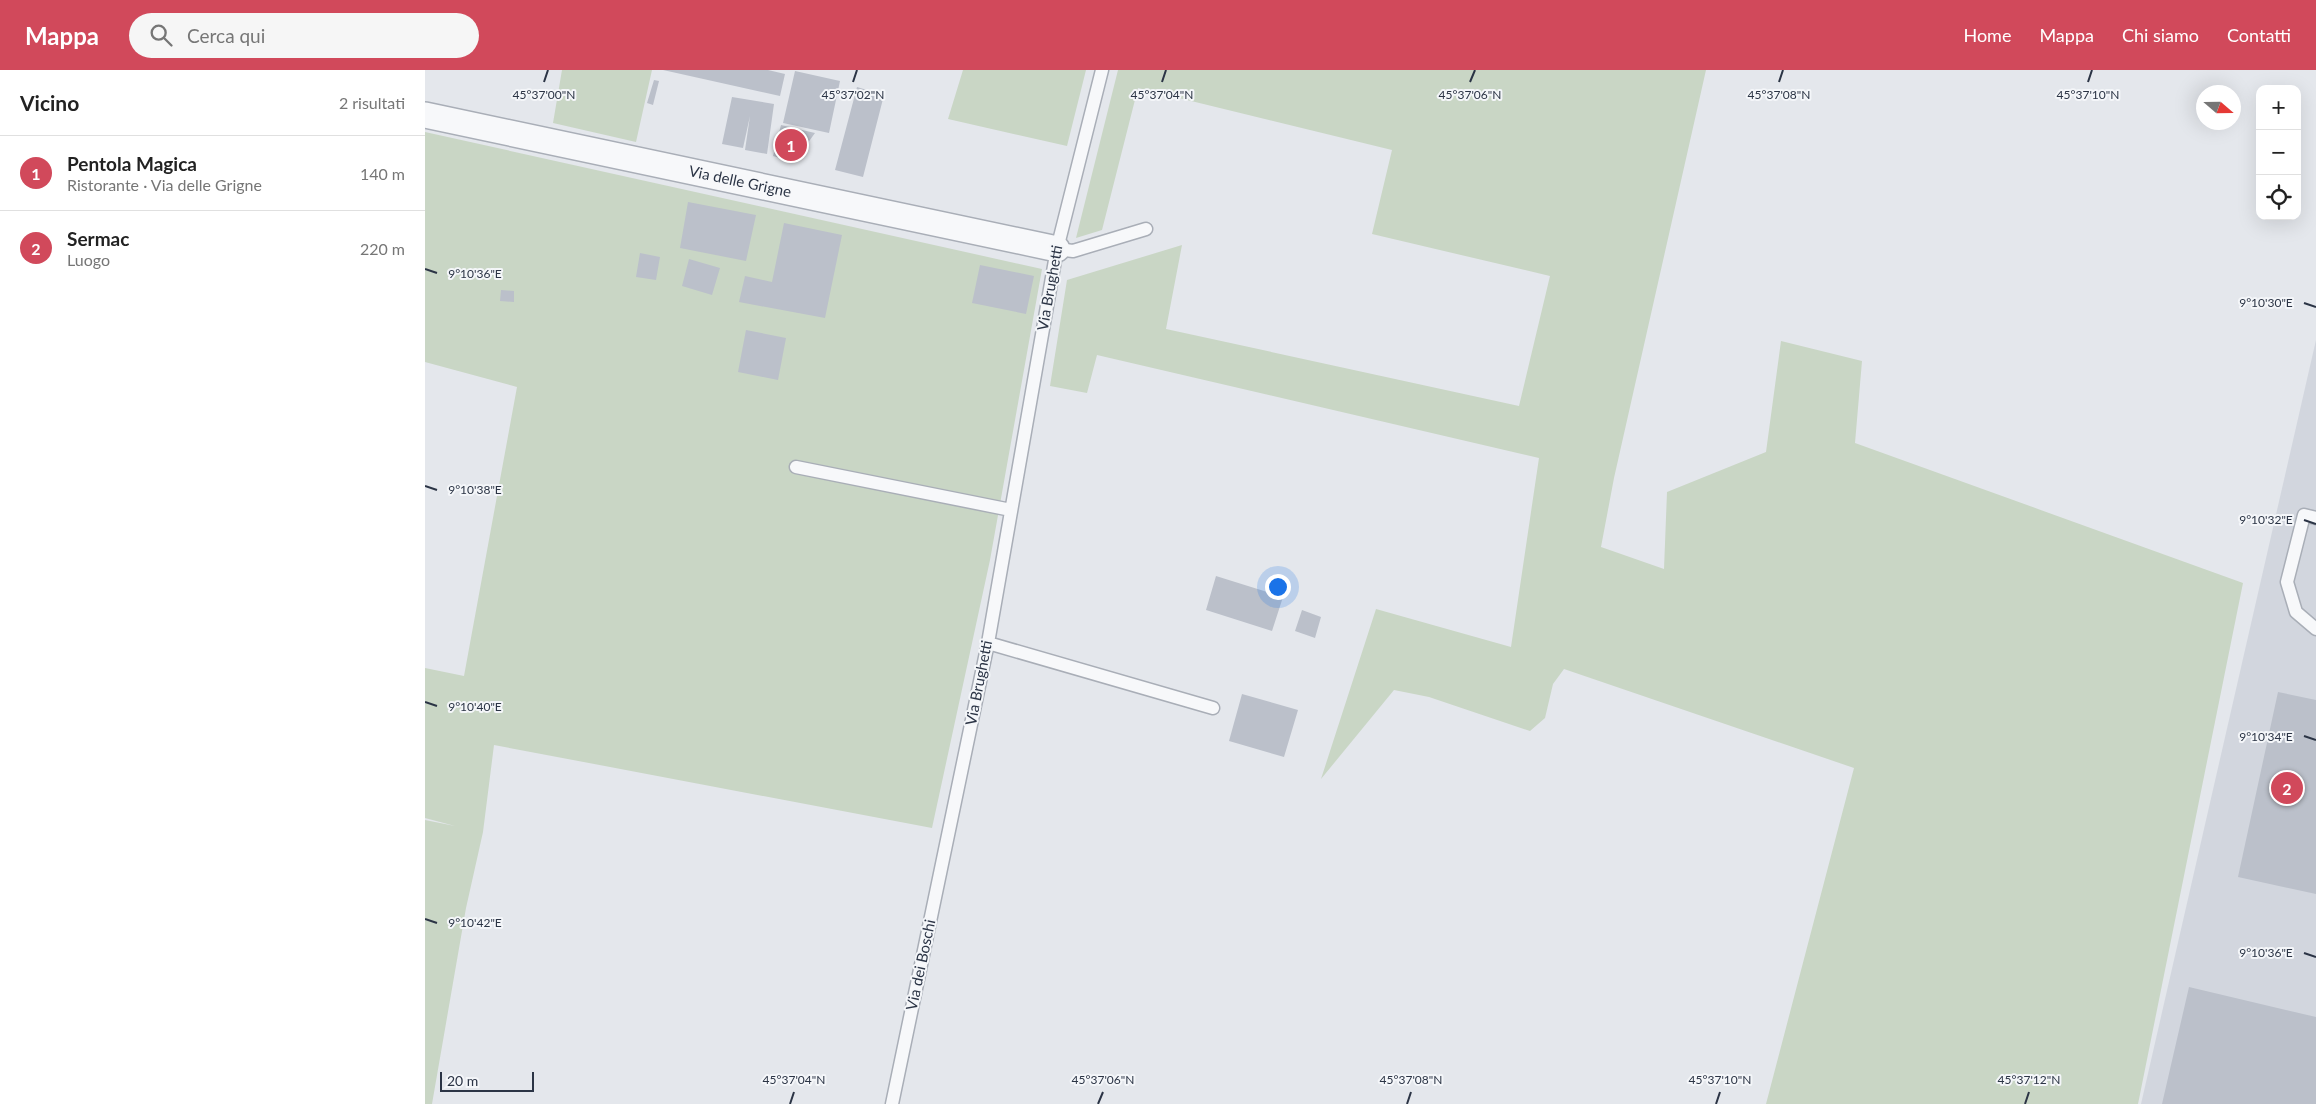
<!DOCTYPE html>
<html lang="it">
<meta charset="utf-8">
<style>
body{margin:0;font-family:Lato,sans-serif;background:#f6f6f6;color:#222}
.controls{position:absolute;right:15px;top:15px;display:grid;overflow:hidden;border-radius:10px;box-shadow:0 5px 20px #0002}
.controls button{width:45px;height:45px;display:grid;place-items:center;padding:0;border:0;border-bottom:1px solid #e0e0e0;background:#fff;color:#222;font:25px sans-serif}
.compass{position:absolute;left:1771px;top:15px;width:45px;height:45px;border-radius:50%;background:#fff;box-shadow:0 5px 20px #0002;rotate:110deg}
.scale{position:absolute;left:15px;bottom:12px;width:94px;box-sizing:border-box;padding-left:5px;border:2px solid #2b3445;border-top:0;font-size:14px;line-height:18px;white-space:nowrap;color:#2b3445;-webkit-text-stroke:4px #f4f6f9;paint-order:stroke}
.you{position:absolute;left:852px;top:516px;width:18px;height:18px;margin:-12px;border:4px solid #fff;border-radius:50%;background:#1a73e8;box-shadow:0 0 0 8px #1a73e833}
.badge{display:grid;place-items:center;width:32px;height:32px;border-radius:50%;background:#d1495b;color:#fff;font-size:16px;font-weight:700}
.pin{position:absolute;translate:-50% -50%;border:2px solid #fff;box-shadow:0 1px 5px #0006}
.list{margin:0;padding:0;list-style:none}
h2{display:flex;justify-content:space-between;align-items:center;height:65px;margin:0;padding:0 20px;font-size:21px}
h2 small{font-size:16px;font-weight:400;color:#767676}
.list li{display:grid;grid-template-columns:32px 1fr auto;gap:15px;align-items:center;box-sizing:border-box;height:75px;padding:0 20px;border-top:1px solid #e0e0e0}
.list b{display:block;font-size:19px;white-space:nowrap}
.list p{margin:0;font-size:16px;white-space:nowrap;color:#767676}
.list em{font-size:16px;font-style:normal;color:#767676}
.icon{flex:none;width:28px;height:28px;fill:none;stroke:currentColor;stroke-width:2;stroke-linecap:round;stroke-linejoin:round}
.map{position:relative;flex:none;width:1891px;height:1034px;overflow:hidden}
header{display:flex;align-items:center;gap:30px;box-sizing:border-box;height:70px;padding:0 25px;background:#d1495b;color:#fff}
header strong{font-size:24px}
nav{display:flex;gap:28px;margin-inline-start:auto;font-size:18px}
.search{width:350px;height:45px;background:#f6f6f6;display:flex;align-items:center;gap:12px;box-sizing:border-box;padding:0 18px;border-radius:28px;color:#767676;font-size:19px}
main{display:flex}
aside{flex:1;background:#fff}
.map>svg:first-child{display:block}
</style>
<header>
<strong>Mappa</strong>
<div class="search"><svg class="icon" aria-label="search" viewBox="0 0 24 24"><circle cx="10" cy="10" r="6"/><path d="M15 15l6 6"/></svg>Cerca qui</div>
<nav><a>Home</a><a>Mappa</a><a>Chi siamo</a><a>Contatti</a></nav>
</header>
<main>
<aside>
<h2>Vicino<small>2 risultati</small></h2>
<ul class="list">
<li><span class="badge">1</span><div><b>Pentola Magica</b><p>Ristorante · Via delle Grigne</p></div><em>140 m</em></li>
<li><span class="badge">2</span><div><b>Sermac</b><p>Luogo</p></div><em>220 m</em></li>
</ul>
</aside>
<div class="map">
<svg width="1891" height="1034" viewBox="0 0 1891 1034">
<rect width="100%" height="100%" fill="#e4e7ec"/>
<path fill="#d2d6de" d="M1891 270V1034H1716Z"/>
<path fill="#c9d6c5" d="M137 0H227L211 72 128 53Z
M538 0H661L642 76 523 49Z
M693 0H1281L1189 408 1176 477 1239 499 1242 422 1341 382 1356 271 1437 291 1430 373 1818 513 1713 1034H1341L1429 698 1139 599 1128 614 1120 648 1105 661 1004 627 969 620 896 709 951 539 1086 577 1114 388 672 285 662 323 625 316 642 210 757 175 741 259 1094 336 1125 206 947 164 967 80 713 18 677 160 651 168Z
M0 62 617 199 565 490 507 758 69 675 58 762 41 838 7 1034H0V750L30 756 0 748V598L39 606 92 317 0 292Z"/>
<path fill="#bbc0ca" d="M238 0H343L360 4 355 26Z
M370 1 415 11 404 63 358 53Z
M229 10 234 11 228 35 222 33Z
M432 17 459 25 438 107 410 100Z
M307 27 349 34 342 84 320 80 325 46 318 78 297 74Z
M356 55 390 63 369 92 348 86Z
M263 132 331 145 321 191 255 178Z
M359 153 417 165 400 248 314 232 320 206 347 212Z
M215 183 235 187 231 210 211 207Z
M264 189 295 198 287 225 257 216Z
M555 195 609 206 601 244 547 233Z
M76 220 89 221V232L75 231Z
M321 260 361 268 353 310 313 302Z
M791 506 858 527 847 561 781 540Z
M877 540 896 547 890 568 870 561Z
M1853 622 1891 630V824L1813 807Z
M817 624 873 640 859 687 804 671Z
M1764 917 1891 947V1034H1737Z"/>
<g fill="none" stroke-linecap="round" stroke-linejoin="round">
<defs>
<path id="lane" d="M632 179 648 181 721 159
M371 397 586 440
M1891 448 1879 445 1862 512 1871 542 1891 559
M563 573 788 638
M467 1034 563 573 632 179 677 0"/>
<g id="street">
<path id="s1" d="M0 45 632 179"/>
</g>
</defs>
<use href="#lane" stroke="#a9aeb7" stroke-width="15"/>
<use href="#street" stroke="#a9aeb7" stroke-width="28"/>
<use href="#lane" stroke="#f7f8fa" stroke-width="12"/>
<use href="#street" stroke="#f7f8fa" stroke-width="25"/>
</g>
<path fill="none" stroke="#2b3445" stroke-width="2" d="M119 12 123 0M428 12 432 0M737 12 741 0M1045 12 1050 0M1354 12 1358 0M1663 12 1667 0M0 199 12 203M1879 233 1891 237M0 416 12 420M1879 450 1891 454M0 632 12 636M1879 666 1891 670M0 849 12 853M1879 883 1891 887M365 1034 369 1022M673 1034 678 1022M982 1034 986 1022M1291 1034 1295 1022M1600 1034 1604 1022"/>
<g text-anchor="middle" stroke-width="4" stroke-linejoin="round" paint-order="stroke">
<g font-size="15" fill="#2b3445" stroke="#f4f6f9">
<text dy="5" stroke="none"><textPath href="#s1" startOffset="322">Via delle Grigne</textPath></text>
<text transform="translate(625 218) rotate(-80)" y="5">Via Brughetti</text>
<text transform="translate(554 613) rotate(-79)" y="5">Via Brughetti</text>
<text transform="translate(496 895) rotate(-78)" y="5">Via dei Boschi</text>
</g>
</g>
<g font-size="12" text-anchor="middle" fill="#2b3445" stroke="#f4f6f9" stroke-width="4" stroke-linejoin="round" paint-order="stroke">
<text x="1663" y="29">45°37'10"N</text>
<text x="119" y="29">45°37'00"N</text>
<text x="428" y="29">45°37'02"N</text>
<text x="737" y="29">45°37'04"N</text>
<text x="1045" y="29">45°37'06"N</text>
<text x="1354" y="29">45°37'08"N</text>
<text x="50" y="208">9°10'36"E</text>
<text x="1841" y="237">9°10'30"E</text>
<text x="50" y="424">9°10'38"E</text>
<text x="1841" y="454">9°10'32"E</text>
<text x="50" y="641">9°10'40"E</text>
<text x="1841" y="671">9°10'34"E</text>
<text x="50" y="857">9°10'42"E</text>
<text x="1841" y="887">9°10'36"E</text>
<text x="369" y="1014">45°37'04"N</text>
<text x="678" y="1014">45°37'06"N</text>
<text x="986" y="1014">45°37'08"N</text>
<text x="1295" y="1014">45°37'10"N</text>
<text x="1604" y="1014">45°37'12"N</text>
</g>
</svg>
<div class="controls">
<button>+</button>
<button>−</button>
<button><svg class="icon" aria-label="locate" viewBox="0 0 24 24"><circle cx="12" cy="12" r="6"/><path d="M12 2v4M12 18v4M2 12h4M18 12h4"/></svg></button>
</div>
<svg class="compass" viewBox="-18 -18 36 36"><path d="M0-13l5 13h-10z" fill="#e53935"/><path d="M0 13l5-13h-10z" fill="#767676"/></svg>
<div class="scale">20 m</div>
<div class="you"></div>
<div class="pin badge" style="left:366px;top:75px">1</div>
<div class="pin badge" style="left:1862px;top:718px">2</div>
</div>
</main>
